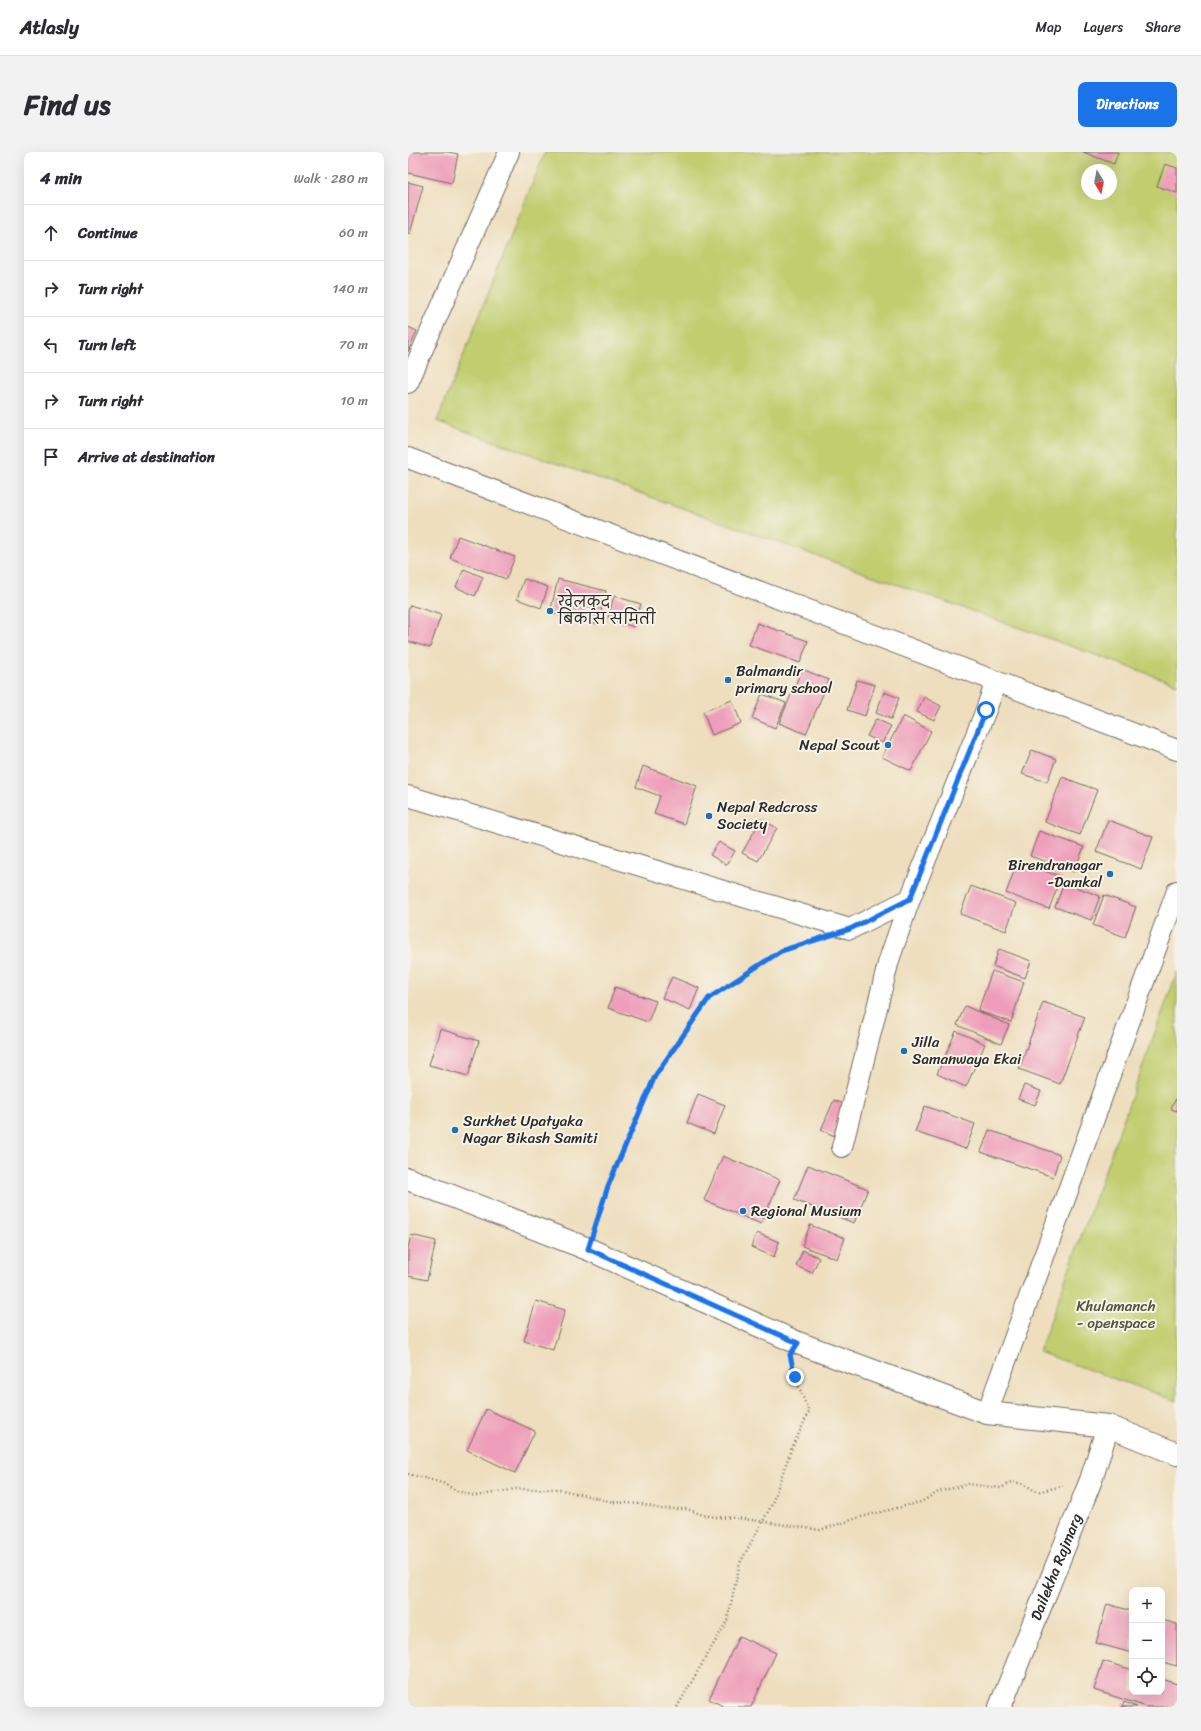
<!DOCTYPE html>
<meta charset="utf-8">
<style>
body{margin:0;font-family:Sriracha,"Playpen Sans Deva",sans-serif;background:#f2f2f3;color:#2b2b33}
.controls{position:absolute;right:12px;bottom:12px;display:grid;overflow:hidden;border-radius:8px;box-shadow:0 4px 16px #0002}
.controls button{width:36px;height:36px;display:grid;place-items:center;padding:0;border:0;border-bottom:1px solid #e1e1e2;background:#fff;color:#2b2b33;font:20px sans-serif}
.compass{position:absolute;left:673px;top:12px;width:36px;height:36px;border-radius:50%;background:#fff;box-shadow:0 4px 16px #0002;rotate:170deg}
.stop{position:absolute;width:12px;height:12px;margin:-9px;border:3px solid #1a73e8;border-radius:50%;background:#fff}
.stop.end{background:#1a73e8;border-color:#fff;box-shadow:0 1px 4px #0008}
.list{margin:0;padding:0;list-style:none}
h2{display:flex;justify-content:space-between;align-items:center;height:52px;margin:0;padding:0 16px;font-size:17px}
h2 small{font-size:13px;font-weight:400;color:#7c7c81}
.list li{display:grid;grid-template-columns:26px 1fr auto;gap:12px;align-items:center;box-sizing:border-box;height:56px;padding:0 16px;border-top:1px solid #e1e1e2}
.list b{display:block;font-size:15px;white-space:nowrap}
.list em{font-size:13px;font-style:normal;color:#7c7c81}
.icon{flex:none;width:22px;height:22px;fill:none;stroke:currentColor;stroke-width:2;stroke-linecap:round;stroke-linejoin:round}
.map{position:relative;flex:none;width:769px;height:1555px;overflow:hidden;border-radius:8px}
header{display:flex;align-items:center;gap:24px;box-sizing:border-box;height:56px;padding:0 20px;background:#fff;border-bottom:1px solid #e1e1e2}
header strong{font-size:19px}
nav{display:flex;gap:22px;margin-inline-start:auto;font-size:14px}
.intro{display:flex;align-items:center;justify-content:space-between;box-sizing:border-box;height:96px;padding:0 24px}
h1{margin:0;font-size:28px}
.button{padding:10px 18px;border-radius:8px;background:#1a73e8;color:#fff;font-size:14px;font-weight:700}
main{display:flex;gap:24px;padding:0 24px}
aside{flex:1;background:#fff;border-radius:8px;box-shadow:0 4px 16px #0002}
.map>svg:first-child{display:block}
</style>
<header>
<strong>Atlasly</strong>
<nav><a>Map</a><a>Layers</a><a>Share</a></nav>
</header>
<div class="intro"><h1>Find us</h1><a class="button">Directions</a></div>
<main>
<aside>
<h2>4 min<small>Walk · 280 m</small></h2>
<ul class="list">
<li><svg class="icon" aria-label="ahead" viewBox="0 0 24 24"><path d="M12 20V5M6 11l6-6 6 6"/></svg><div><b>Continue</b></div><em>60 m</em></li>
<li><svg class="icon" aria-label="right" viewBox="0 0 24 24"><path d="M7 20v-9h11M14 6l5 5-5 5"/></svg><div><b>Turn right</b></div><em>140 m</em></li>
<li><svg class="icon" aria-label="left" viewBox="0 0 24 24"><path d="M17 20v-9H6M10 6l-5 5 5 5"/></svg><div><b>Turn left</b></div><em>70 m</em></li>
<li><svg class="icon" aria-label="right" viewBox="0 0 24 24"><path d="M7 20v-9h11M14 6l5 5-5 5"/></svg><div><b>Turn right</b></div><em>10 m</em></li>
<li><svg class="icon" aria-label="arrive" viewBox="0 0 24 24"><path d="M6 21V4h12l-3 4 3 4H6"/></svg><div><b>Arrive at destination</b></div></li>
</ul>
</aside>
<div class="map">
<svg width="769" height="1555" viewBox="0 0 769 1555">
<rect width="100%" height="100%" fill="#f7f3e8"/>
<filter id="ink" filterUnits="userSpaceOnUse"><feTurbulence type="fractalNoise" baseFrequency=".025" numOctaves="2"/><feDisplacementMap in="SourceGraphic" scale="8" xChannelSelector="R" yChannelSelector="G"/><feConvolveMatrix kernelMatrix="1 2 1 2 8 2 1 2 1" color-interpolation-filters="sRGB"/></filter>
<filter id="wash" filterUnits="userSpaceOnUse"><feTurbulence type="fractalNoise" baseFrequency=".012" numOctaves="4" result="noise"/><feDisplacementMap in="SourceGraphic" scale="16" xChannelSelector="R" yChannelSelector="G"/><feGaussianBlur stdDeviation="0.9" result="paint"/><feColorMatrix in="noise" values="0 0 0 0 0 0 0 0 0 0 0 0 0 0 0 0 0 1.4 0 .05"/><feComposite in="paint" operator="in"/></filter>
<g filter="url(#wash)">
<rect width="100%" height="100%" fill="#eedebe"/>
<path fill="#c1cd6e" stroke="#767c4c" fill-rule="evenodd" d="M137 0H769V532L29 269ZM679 18H703V42H679Z
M769 820V1249L631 1200Z"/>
<g id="blocks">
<path fill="#ee9eba" d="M0 0H40L50 2 44 31 0 21Z
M675 0H710L706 12Z
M757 12 769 16V41L749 34Z
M0 30 15 34 2 82 0 81Z
M0 175 9 179 0 200Z
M50 384 107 405 98 427 42 406Z
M56 417 75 425 67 444 48 435Z
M116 427 140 435 133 456 109 447Z
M150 427 198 439 190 472 142 461Z
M206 444 233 452 226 475 200 466Z
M2 453 33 463 22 496 0 489V459Z
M349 471 400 489 392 511 341 493Z
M394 517 421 528 398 582 371 571Z
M449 528 467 533 457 564 439 558Z
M476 540 491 546 483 567 468 561Z
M354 542 378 551 367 576 344 566Z
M516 545 533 554 526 568 509 560Z
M324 548 333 571 304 583 295 560Z
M495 564 523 579 503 619 474 605Z
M468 567 483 574 474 591 459 584Z
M624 598 648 607 639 630 614 622Z
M235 614 289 634 276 672 246 662 252 644 228 635Z
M654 625 689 638 672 683 637 670Z
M353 667 369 676 350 709 334 701Z
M700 668 745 685 733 717 688 700Z
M631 679 676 695 666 720 622 704Z
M311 690 327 699 319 713 302 703Z
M610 709 653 725 641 757 598 741Z
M656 731 692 744 683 768 647 755Z
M563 734 608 751 598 779 552 762Z
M696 743 728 755 717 785 685 773Z
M591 797 623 809 617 826 585 814Z
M584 819 616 830 603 870 570 859Z
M264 825 291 836 282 858 254 846Z
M207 835 248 849 240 870 200 856Z
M635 850 677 865 652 932 611 917Z
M557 854 601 873 593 892 549 873Z
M32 877 71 889 60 924 21 913Z
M548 879 577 892 558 935 529 922Z
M616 933 633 939 627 953 610 947Z
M290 942 317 953 306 982 279 971Z
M769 944V959L763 957Z
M426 948 443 955 429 985 413 978Z
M517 954 567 972 558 997 507 980Z
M581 978 652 1003 645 1025 573 1000Z
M315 1004 372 1028 353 1072 296 1048Z
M400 1013 460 1037 446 1071 386 1048Z
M402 1073 437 1086 429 1107 394 1094Z
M349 1081 371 1090 366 1105 343 1095Z
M3 1083 28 1089 19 1128 0 1124V1096Z
M395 1098 411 1106 404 1121 388 1114Z
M128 1149 157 1158 145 1198 116 1189Z
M78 1257 127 1279 107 1321 59 1298Z
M699 1452 724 1459V1501L688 1491Z
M754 1468 769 1472V1514L754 1510Z
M331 1484 368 1501 343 1555H317L301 1547Z
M695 1509 724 1518V1540H754V1527L769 1532V1548L767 1555H739L686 1538Z
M716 1550 729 1555H714Z"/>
</g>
</g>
<g filter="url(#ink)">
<use href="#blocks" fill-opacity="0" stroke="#6f6a5e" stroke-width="1"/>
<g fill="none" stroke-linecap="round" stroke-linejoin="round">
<defs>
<path id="street" d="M0 231 101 0
M0 306 769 598
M0 644 442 777 502 747 578 558 588 529
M434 995 481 808 502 747
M579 1261 769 739"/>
<g id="secondary">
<path d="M0 1027 180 1097 390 1191 579 1261 700 1274 769 1302"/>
<path id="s1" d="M592 1555 683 1328 700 1274"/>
</g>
</defs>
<use href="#street" stroke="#6f6a5e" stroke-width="22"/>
<use href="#secondary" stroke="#6f6a5e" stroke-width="24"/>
<path stroke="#6f6a5e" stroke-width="2.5" stroke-dasharray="1 3" stroke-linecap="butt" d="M187 1075 201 1034 247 924 301 846 373 799 403 789
M0 1322 21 1327 37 1332 49 1339 68 1344 108 1337H150L205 1350 233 1352 253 1357H279L295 1363 308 1365 330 1366 412 1378 453 1365 513 1350 530 1340 560 1332 593 1336 603 1330 616 1332 629 1340 655 1334
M269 1555 319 1469 332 1411 363 1354 383 1298 401 1260 387 1225 384 1213"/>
<use href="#street" stroke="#fff" stroke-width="20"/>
<use href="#secondary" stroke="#fff" stroke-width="22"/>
</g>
</g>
<g fill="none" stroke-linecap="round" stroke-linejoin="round" filter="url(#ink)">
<path stroke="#1a73e8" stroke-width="5" d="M387 1225 382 1203 390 1191 180 1097 200 1034 247 924 301 846 373 799 442 777 502 747 578 558"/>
</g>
<g fill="#1f6fb2" stroke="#f7f3e8" stroke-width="1.5">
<circle cx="142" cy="459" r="4"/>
<circle cx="320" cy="528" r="4"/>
<circle cx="480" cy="593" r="4"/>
<circle cx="301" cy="664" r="4"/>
<circle cx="702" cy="722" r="4"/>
<circle cx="496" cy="899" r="4"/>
<circle cx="47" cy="978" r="4"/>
<circle cx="335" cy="1059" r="4"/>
</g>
<g text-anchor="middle" stroke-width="4" stroke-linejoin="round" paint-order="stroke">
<g font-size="15" fill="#2b2b2b" stroke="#f7f3e8" text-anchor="start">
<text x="150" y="455">खेलकुद<tspan x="150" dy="17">बिकास समिती</tspan></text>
<text x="328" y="524">Balmandir<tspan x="328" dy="17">primary school</tspan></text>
<text x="472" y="598" text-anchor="end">Nepal Scout</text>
<text x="309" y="660">Nepal Redcross<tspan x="309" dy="17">Society</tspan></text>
<text x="694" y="718" text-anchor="end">Birendranagar<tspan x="694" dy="17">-Damkal</tspan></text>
<text x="504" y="895">Jilla<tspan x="504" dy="17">Samanwaya Ekai</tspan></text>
<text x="55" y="974">Surkhet Upatyaka<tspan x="55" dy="17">Nagar Bikash Samiti</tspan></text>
<text x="343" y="1064">Regional Musium</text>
</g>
<g font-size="15" fill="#50543c" stroke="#f7f3e8">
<text x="708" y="1159">Khulamanch<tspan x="708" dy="17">- openspace</tspan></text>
</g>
<g font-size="15" fill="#2b2b2b" stroke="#f7f3e8">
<text dy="5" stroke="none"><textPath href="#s1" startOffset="151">Dailekha Rajmarg</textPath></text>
</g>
</g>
</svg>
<div class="controls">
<button>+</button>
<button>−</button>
<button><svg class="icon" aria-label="locate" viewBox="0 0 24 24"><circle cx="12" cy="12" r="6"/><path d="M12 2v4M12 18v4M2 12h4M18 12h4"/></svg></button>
</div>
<svg class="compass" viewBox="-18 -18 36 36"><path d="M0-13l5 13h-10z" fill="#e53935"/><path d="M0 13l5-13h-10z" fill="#7c7c81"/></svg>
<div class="stop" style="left:578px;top:558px"></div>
<div class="stop end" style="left:387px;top:1225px"></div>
</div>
</main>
